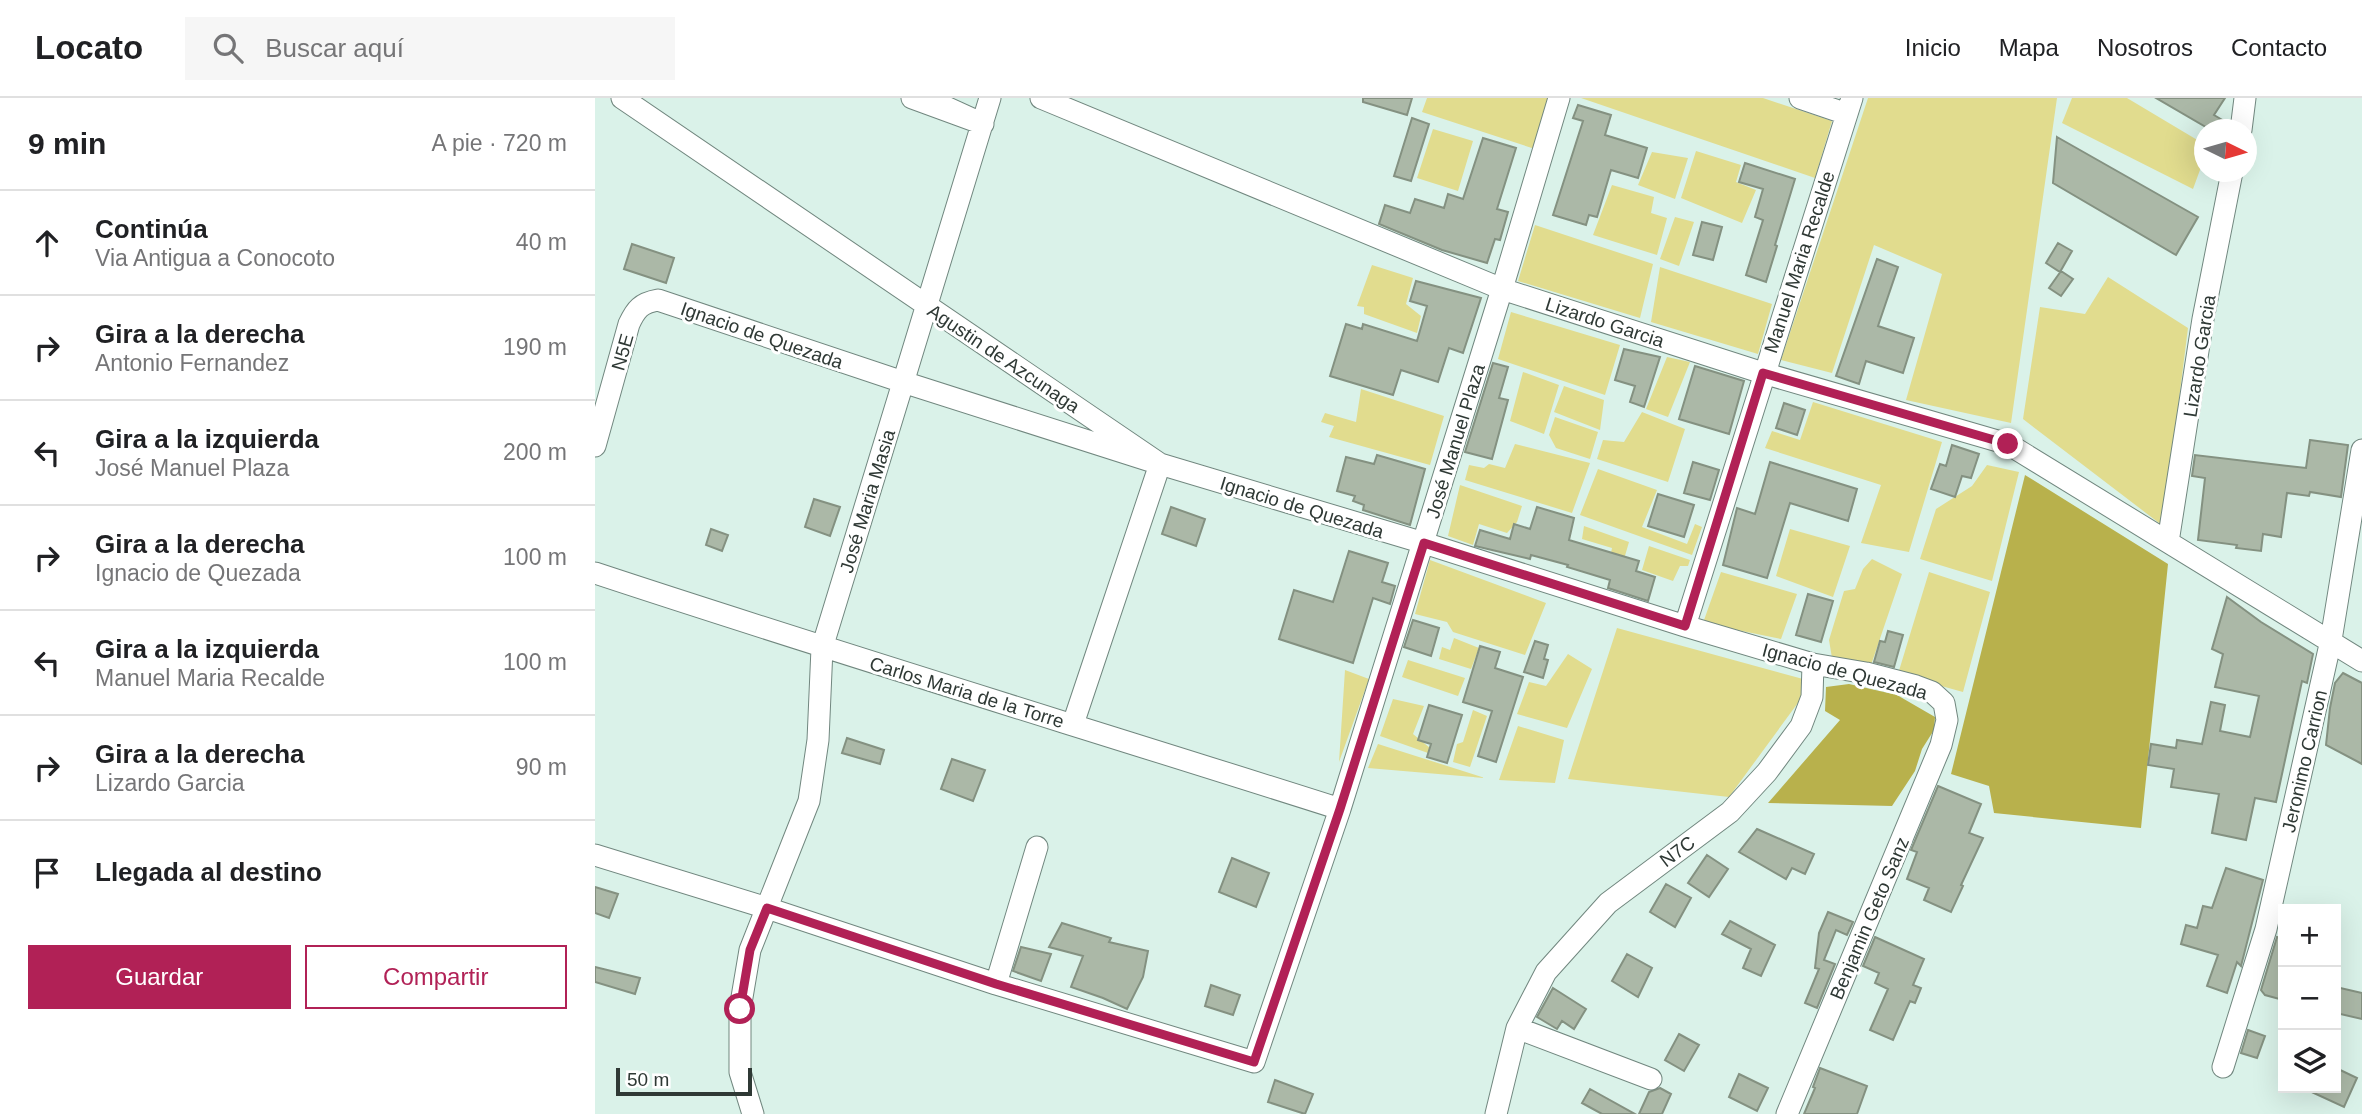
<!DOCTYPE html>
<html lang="es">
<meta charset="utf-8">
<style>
body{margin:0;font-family:Arial,sans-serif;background:#f6f6f6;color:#202124}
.controls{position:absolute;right:21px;bottom:21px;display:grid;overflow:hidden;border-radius:0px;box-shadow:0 7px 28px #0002}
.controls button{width:63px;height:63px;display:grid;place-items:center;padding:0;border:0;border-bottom:2px solid #e0e0e0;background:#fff;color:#202124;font:35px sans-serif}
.compass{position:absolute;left:1599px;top:21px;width:63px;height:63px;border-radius:50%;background:#fff;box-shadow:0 7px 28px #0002;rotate:95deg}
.scale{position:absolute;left:21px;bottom:18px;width:136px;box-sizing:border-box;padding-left:7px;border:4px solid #2f3935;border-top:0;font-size:19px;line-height:24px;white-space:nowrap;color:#2f3935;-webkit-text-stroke:5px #fff;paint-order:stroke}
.stop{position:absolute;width:21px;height:21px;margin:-16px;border:5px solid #b12156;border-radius:50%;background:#fff}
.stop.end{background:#b12156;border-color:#fff;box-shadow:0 2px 7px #0008}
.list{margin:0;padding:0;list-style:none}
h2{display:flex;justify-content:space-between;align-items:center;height:91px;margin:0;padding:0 28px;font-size:30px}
h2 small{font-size:23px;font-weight:400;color:#757577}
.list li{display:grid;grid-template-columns:46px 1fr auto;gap:21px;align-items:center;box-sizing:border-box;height:105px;padding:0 28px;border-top:2px solid #e0e0e0}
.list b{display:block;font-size:26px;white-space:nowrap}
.list p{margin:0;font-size:23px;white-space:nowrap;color:#757577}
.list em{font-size:23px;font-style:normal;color:#757577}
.actions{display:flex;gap:14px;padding:21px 28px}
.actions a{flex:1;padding:16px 0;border:2px solid #b12156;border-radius:0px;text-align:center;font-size:24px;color:#b12156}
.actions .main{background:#b12156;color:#fff}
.icon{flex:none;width:38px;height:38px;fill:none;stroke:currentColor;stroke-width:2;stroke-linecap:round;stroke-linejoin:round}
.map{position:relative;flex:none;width:1767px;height:1016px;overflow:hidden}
header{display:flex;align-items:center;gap:42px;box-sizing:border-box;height:98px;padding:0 35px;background:#fff;border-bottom:2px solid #e0e0e0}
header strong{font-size:33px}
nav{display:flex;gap:38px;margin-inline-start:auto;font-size:24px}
.search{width:490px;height:63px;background:#f6f6f6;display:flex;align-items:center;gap:18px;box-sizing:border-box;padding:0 24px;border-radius:0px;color:#757577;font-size:26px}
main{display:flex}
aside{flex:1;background:#fff}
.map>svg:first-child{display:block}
</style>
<header>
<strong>Locato</strong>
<div class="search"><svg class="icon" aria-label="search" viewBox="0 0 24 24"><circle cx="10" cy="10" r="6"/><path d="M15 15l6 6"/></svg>Buscar aquí</div>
<nav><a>Inicio</a><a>Mapa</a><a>Nosotros</a><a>Contacto</a></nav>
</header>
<main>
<aside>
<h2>9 min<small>A pie · 720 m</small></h2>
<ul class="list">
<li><svg class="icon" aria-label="ahead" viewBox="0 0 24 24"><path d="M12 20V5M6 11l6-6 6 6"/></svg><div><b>Continúa</b><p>Via Antigua a Conocoto</p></div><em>40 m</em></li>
<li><svg class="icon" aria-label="right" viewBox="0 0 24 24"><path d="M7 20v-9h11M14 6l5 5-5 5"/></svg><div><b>Gira a la derecha</b><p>Antonio Fernandez</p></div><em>190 m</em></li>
<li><svg class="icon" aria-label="left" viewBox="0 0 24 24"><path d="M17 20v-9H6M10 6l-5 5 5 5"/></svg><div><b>Gira a la izquierda</b><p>José Manuel Plaza</p></div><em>200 m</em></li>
<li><svg class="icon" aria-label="right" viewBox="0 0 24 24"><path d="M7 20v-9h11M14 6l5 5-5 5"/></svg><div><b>Gira a la derecha</b><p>Ignacio de Quezada</p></div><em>100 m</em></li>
<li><svg class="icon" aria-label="left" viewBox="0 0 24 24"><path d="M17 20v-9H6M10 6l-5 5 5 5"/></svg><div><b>Gira a la izquierda</b><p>Manuel Maria Recalde</p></div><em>100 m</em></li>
<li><svg class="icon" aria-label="right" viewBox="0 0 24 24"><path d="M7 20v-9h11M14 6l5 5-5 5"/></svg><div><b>Gira a la derecha</b><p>Lizardo Garcia</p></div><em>90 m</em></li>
<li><svg class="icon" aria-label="arrive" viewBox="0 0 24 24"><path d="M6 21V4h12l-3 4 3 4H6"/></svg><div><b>Llegada al destino</b></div></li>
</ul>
<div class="actions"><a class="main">Guardar</a><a>Compartir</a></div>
</aside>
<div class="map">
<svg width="1767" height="1016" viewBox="0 0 1767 1016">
<rect width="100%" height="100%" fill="#daf2e9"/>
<path fill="#e1dc8e" d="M832 0H956L940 51 827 14Z
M986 0H1168L1237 23 1220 80Z
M1273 0H1462L1416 325 1311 302 1347 176 1279 147 1237 275 1186 262Z
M1477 0H1532L1609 46V61L1598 91 1467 25Z
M838 31 878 43 863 93 822 80Z
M1101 53 1146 67 1141 84 1161 92 1147 125 1086 100Z
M1057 54 1093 60 1080 101 1043 87Z
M1017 87 1059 99 1056 115 1072 120 1062 157 998 137Z
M1080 119 1099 124 1084 168 1065 161Z
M940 127 1058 166 1045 220 923 183Z
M777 167 818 180 811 206 826 218 822 235 769 216V209L762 208Z
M1065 169 1177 206 1163 256 1056 224Z
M1513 179 1593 230 1568 428 1428 321 1445 209 1490 216Z
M916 214 1025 247 1010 297 903 261Z
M1072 259 1095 264 1073 319 1051 311Z
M928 274 964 287 949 336 915 323Z
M969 288 1009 302 1005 332 959 314Z
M766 291 849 318 835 367 734 339 739 328 726 324 730 315 761 324Z
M1218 304 1347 344 1314 454 1266 445 1286 387 1170 350 1177 333 1205 342Z
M1047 314 1090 331 1073 384 1002 361 1008 342 1029 344Z
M960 319 1003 334 995 361 961 350 954 337Z
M920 346 995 365 977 415 870 382 874 367 889 370 894 366 910 370Z
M1392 367 1424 374 1397 483 1325 461 1341 411 1377 388Z
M1003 371 1062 392 1047 429 1092 446 1100 426 1107 429 1097 457 985 417Z
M865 387 927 408 922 424 912 435 884 426 878 447 853 438Z
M989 428 1034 444 1027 468 1014 465 1017 450 987 441Z
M1195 431 1255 448 1238 499 1181 478Z
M1054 448 1095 462 1093 468H1085L1078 483 1047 472Z
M1277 461 1307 476 1276 567 1237 560 1234 542 1249 493 1260 491 1268 471Z
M835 462 951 505 930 557 858 534 852 524 820 516Z
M1126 474 1202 496 1186 541 1108 525Z
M1334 474 1395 494 1368 594 1303 576Z
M1022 530 1208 581V598L1134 699 973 681Z
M859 540 884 550 876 571 844 561 847 549 855 552Z
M973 556 997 571 972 630 922 616 934 584 951 588Z
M813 562 870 580 863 598 807 579Z
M750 572 774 581 744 664Z
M798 601 829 608 818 636 835 650 833 655 785 638Z
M878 612 892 618 875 669 858 664 862 646 868 644Z
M923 628 969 642 960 685 904 682Z
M783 646 890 680 773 670Z"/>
<path fill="#b8b14c" d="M1430 377 1573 466 1546 730 1399 715 1394 688 1356 676Z
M1254 586 1302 597 1340 619 1339 632 1327 651 1320 673 1297 708 1173 705 1245 622 1230 613 1231 589Z"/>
<path fill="#abb8a7" stroke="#849181" stroke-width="2" d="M768 0H817L812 17 768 4Z
M1561 0H1630L1619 17 1634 26 1633 32H1616Z
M983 7 1016 17 1010 37 1052 50 1043 80 1016 72 1002 119 994 117 991 127 958 117 988 23 978 20Z
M817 20 834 26 816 83 799 78Z
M1462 39 1603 119 1581 157 1458 85Z
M888 40 921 50 902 111 913 114 905 142 900 141 892 165 847 152 784 126 790 107 815 115 820 101 849 110 853 96 868 101Z
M1150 65 1200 81 1180 147 1182 148 1171 184 1151 177 1168 122 1160 119 1168 91 1144 84Z
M1107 124 1127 129 1118 162 1098 157Z
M1463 145 1477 153 1465 174 1451 165Z
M37 146 79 160 71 185 29 171Z
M1282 161 1303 169 1283 228 1319 240 1308 275 1271 263 1264 286 1241 278Z
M1466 173 1478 181 1466 198 1454 190Z
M821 183 886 200 868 255 854 250 843 284 806 272 798 297 735 278 751 226 767 231 768 226 822 243 832 208 815 203Z
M1029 251 1065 259 1049 309 1035 304 1040 288 1020 282Z
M898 265 913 269 904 300 913 302 897 361 870 354Z
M1100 268 1149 283 1134 336 1084 321Z
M1189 305 1210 312 1202 337 1181 330Z
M1715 342 1753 347 1746 399 1715 394 1714 398 1692 395 1686 439 1668 436 1666 453 1641 450 1642 447 1603 442 1610 380 1597 378 1600 357 1711 370Z
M1357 347 1384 356 1376 380 1367 378 1360 399 1336 391 1345 366 1351 368Z
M782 357 830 371 815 427 768 412 769 407 758 403 760 398 742 393 751 359 779 366Z
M1098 364 1124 372 1115 402 1089 395Z
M1175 364 1262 391 1253 423 1195 405 1172 480 1128 467 1142 410 1160 416Z
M1063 396 1099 407 1089 439 1053 428Z
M219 401 245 409 235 438 210 429Z
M576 409 610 421 601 448 567 436Z
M942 409 979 420 974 442 1044 463 1041 473 1060 479 1053 503 1013 490 1015 482 972 469 973 467 936 457 935 461 880 448 885 432 915 441 919 426 935 431Z
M116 431 133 437 127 453 111 447Z
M754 453 793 465 787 484 800 488 795 506 778 500 758 565 684 541 699 492 738 504Z
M1213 496 1238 503 1226 544 1201 537Z
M1632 499 1666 524 1718 556 1712 585 1707 583 1681 704 1660 700 1651 742 1617 735 1624 696 1576 689 1579 671 1553 667 1556 646 1581 650 1582 642 1607 646 1616 604 1630 607 1625 633 1655 639 1664 598 1620 589 1628 556 1617 551Z
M818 522 844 530 836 558 809 549Z
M1293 533 1308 537 1299 569 1279 564 1285 543 1290 544Z
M940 543 953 547 949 561 953 562 948 580 929 574Z
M885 548 905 554 900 570 928 579 901 664 883 658 897 613 868 604Z
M1748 575 1767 585V666L1731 647 1735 610 1740 585Z
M834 607 867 617 852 665 832 659 836 646 823 642Z
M252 640 289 652 285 666 247 655Z
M357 661 390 672 378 703 346 691Z
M1343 688 1386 706 1374 735 1388 740 1366 787 1368 788 1356 814 1329 802 1334 790 1312 781 1322 754 1316 752Z
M1162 731 1219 756 1210 776 1197 770 1191 781 1144 754Z
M1112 757 1133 771 1114 799 1093 785Z
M637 760 674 775 661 809 624 794Z
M1631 770 1668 782 1646 868 1642 864 1632 895 1612 888 1623 857 1586 846 1591 827 1602 830 1608 808 1617 810Z
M1071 786 1096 800 1080 829 1055 814Z
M0 789 23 796 14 820 0 815Z
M1233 814 1258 824 1252 837 1241 832 1229 862 1240 866 1222 910 1210 905 1224 871 1220 870 1224 835Z
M1135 823 1180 847 1166 878 1148 870 1156 851 1127 836Z
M467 825 516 840 514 844 553 853 548 879 532 911 508 900 476 889 488 858 454 849Z
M1280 839 1329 861 1318 887 1326 890 1320 905 1315 903 1298 942 1275 932 1293 891 1280 885 1284 875 1268 868Z
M1682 839 1688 841V902L1670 897 1666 892Z
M426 849 456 856 446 883 418 873Z
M1032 856 1057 870 1043 899 1017 883Z
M0 869 45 880 40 896 0 884Z
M616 887 645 897 638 917 610 908Z
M1741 889 1767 895V921L1741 915Z
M958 890 991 911 979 931 967 923 962 931 942 919Z
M1653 932 1670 938 1662 960 1646 955Z
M1084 936 1104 947 1089 973 1070 962Z
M1225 970 1272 988 1262 1016H1209L1220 990 1218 989Z
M1741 970 1762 980 1749 1009 1708 990H1745L1741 988Z
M1144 976 1173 990 1162 1013 1134 999Z
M680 982 718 996 710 1016 673 1004Z
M1065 990 1076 996 1067 1016H1044L1054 994Z
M995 991 1040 1016H1007L987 1005Z"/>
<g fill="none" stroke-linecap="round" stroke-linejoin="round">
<defs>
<path id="minor" d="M27 0 565 366 478 626
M317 0 388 26 331 0
M446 0 907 191 1168 275 1413 346 1767 563
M1205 0 1252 16
M1646 32 1650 0
M0 348 34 226C41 211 46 205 63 202L308 284 565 366 829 445 1090 528 1218 566 1271 575 1321 588 1337 594 1349 605 1352 622 1346 647 1192 1016
M1573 444 1608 221 1637 74
M0 475C248 557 497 632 745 711
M1090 528 1257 0
M0 757 172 810 401 886 659 964 745 711 907 191 964 0
M401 886 442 749
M922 930 1056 981
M1628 969 1671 831 1736 542 1767 352
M158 1016 145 974V911L155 852 214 703 223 642 227 550 395 0
M901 1016 922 930 951 874 1013 805 1135 714 1172 674 1206 628 1217 599 1218 566"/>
</defs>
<use href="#minor" stroke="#71877f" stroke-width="23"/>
<use href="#minor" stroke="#fff" stroke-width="21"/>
</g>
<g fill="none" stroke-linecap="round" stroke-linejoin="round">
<path stroke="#b12156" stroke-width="9" d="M145 911 155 852 172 810 401 886 659 964 745 711 829 445 1090 528 1168 275 1413 346"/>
</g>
<g text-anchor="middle" stroke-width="6" stroke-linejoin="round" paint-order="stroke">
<g font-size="19" fill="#2f3935" stroke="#fff">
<text transform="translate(1204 164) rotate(-72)" y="7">Manuel Maria Recalde</text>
<text transform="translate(1010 224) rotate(18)" y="7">Lizardo Garcia</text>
<text transform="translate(167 237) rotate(19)" y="7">Ignacio de Quezada</text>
<text transform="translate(27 254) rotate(-74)" y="7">N5E</text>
<text transform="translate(1604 258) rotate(-81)" y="7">Lizardo Garcia</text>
<text transform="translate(409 260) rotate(34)" y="7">Agustin de Azcunaga</text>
<text transform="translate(860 343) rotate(-73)" y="7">José Manuel Plaza</text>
<text transform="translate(272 403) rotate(-73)" y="7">José Maria Masia</text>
<text transform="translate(707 409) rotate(17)" y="7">Ignacio de Quezada</text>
<text transform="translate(1250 573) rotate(15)" y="7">Ignacio de Quezada</text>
<text transform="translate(372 594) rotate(17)" y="7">Carlos Maria de la Torre</text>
<text transform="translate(1709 663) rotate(-77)" y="7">Jeronimo Carrion</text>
<text transform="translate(1082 753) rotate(-37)" y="7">N7C</text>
<text transform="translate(1274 820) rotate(-67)" y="7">Benjamin Geto Sanz</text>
</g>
</g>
</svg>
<div class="controls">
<button>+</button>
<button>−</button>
<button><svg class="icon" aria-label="layers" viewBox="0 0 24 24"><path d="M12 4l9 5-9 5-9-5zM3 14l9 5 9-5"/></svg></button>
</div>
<svg class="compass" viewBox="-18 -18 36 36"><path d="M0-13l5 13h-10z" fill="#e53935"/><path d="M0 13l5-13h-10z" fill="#757577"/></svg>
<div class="scale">50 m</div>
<div class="stop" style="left:145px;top:911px"></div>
<div class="stop end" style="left:1413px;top:346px"></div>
</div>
</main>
